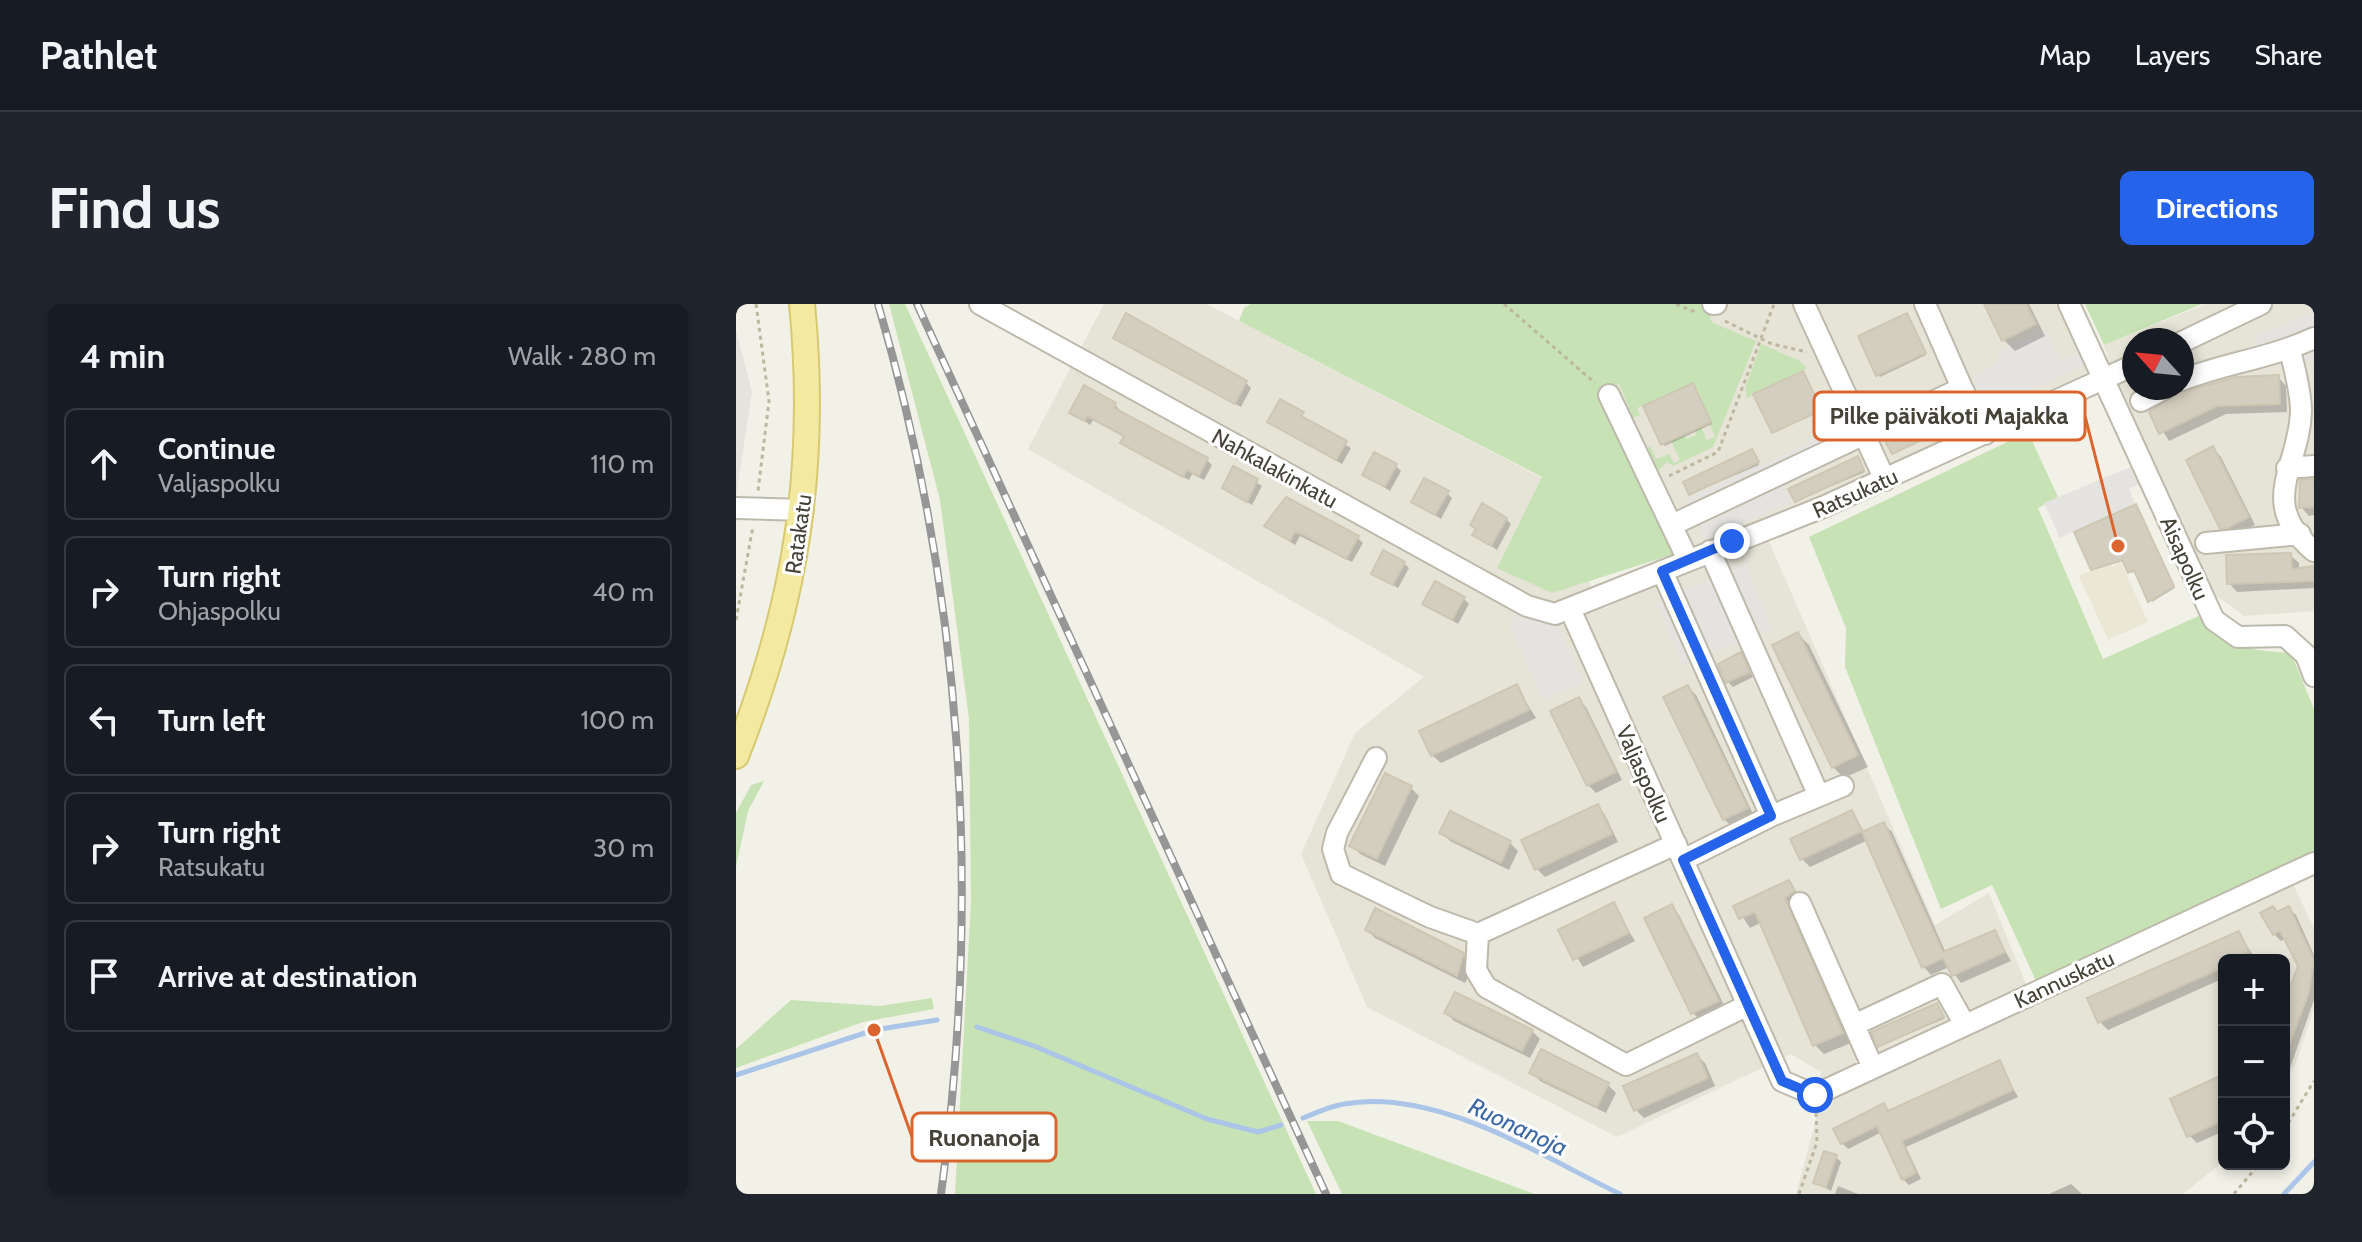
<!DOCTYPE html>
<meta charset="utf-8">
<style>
body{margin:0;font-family:Cabin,sans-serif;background:#20242c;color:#f1f3f6}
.controls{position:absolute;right:24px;bottom:24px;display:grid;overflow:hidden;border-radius:12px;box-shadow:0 4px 12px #0003}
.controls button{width:72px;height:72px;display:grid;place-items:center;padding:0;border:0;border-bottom:2px solid #363941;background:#171b24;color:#f1f3f6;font:40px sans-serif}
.compass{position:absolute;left:1386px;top:24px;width:72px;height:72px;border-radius:50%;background:#171b24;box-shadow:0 4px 12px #0003;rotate:297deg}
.stop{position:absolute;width:24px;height:24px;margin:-18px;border:6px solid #2563eb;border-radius:50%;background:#fff}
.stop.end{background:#2563eb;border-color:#fff;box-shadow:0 2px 8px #0008}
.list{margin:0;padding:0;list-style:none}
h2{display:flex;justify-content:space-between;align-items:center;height:104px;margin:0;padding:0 32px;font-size:34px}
h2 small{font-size:26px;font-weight:400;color:#9ea1a6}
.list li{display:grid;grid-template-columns:52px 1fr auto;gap:24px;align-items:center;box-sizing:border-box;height:112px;margin:0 16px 16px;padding:0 16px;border:2px solid #363941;border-radius:12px}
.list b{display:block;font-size:30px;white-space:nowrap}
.list p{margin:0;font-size:26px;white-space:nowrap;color:#9ea1a6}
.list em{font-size:26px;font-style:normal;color:#9ea1a6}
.icon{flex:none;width:44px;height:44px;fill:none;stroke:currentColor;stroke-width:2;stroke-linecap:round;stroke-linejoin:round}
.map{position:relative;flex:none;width:1578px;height:890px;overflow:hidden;border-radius:12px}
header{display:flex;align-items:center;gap:48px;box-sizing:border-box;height:112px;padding:0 40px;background:#171b24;border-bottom:2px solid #363941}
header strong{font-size:38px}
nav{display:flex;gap:44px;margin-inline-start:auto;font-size:28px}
.intro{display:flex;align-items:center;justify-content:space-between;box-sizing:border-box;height:192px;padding:0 48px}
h1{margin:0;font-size:56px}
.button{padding:20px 36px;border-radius:12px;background:#2563eb;color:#fff;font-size:28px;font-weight:700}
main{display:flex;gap:48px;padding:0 48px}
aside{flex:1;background:#171b24;border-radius:12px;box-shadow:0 4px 12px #0003}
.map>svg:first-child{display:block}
</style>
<header>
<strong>Pathlet</strong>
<nav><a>Map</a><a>Layers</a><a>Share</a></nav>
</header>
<div class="intro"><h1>Find us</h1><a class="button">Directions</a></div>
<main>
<aside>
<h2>4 min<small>Walk · 280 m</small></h2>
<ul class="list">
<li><svg class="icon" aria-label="ahead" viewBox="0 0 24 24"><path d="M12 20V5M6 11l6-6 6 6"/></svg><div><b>Continue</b><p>Valjaspolku</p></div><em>110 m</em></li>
<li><svg class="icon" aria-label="right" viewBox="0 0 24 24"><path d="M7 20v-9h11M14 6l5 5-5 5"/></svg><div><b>Turn right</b><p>Ohjaspolku</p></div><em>40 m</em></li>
<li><svg class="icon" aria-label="left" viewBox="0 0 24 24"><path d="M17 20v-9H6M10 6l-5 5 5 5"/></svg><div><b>Turn left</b></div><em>100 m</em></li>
<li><svg class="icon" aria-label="right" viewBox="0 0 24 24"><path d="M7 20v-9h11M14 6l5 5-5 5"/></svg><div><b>Turn right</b><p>Ratsukatu</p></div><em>30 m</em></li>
<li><svg class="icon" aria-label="arrive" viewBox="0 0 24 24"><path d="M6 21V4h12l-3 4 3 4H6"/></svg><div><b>Arrive at destination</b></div></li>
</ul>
</aside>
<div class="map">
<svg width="1578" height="890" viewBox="0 0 1578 890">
<rect width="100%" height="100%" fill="#f2f1e8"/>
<path fill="#e6e3d7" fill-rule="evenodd" d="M368 0H470L806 174 761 263 816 288 853 277 867 305 944 268 1032 235 1199 621 1253 589 1298 700 1557 580 1578 624V704L1560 759 1548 780V656H1488V857L1447 890H1060L1080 816 1085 768 1055 750 881 833 631 703 565 550 619 429 688 373 292 145Z
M967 0H1328L1359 65 1251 115 1231 130 1049 211 941 249 865 88 983 32Z
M1470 0H1578V307L1508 312 1470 284 1380 82 1368 41ZM1398 36H1446V84H1398Z"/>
<path fill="#e5e3dd" d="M0 26 16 88 0 193Z"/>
<path fill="#eae7d4" d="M1373 258 1376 263 1385 259 1412 318 1372 336 1343 272Z"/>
<path fill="#c7e2b5" d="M153 0H169L580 890H219L235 597 233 415 204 196Z
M515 0H967L977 19 1020 37 977 143 937 162 931 158 921 168 911 147 914 141 920 155 933 150 938 159 944 156 935 137 948 131 951 135 960 131 959 126 965 123 971 136 979 133 957 79 901 104 904 111 897 114 886 110 893 103 883 80 865 88 941 249 816 289 761 264 806 173 503 17 508 4Z
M1349 0H1466L1368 41Z
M1025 40 1064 57 1071 64 1011 94 1009 84Z
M1292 128 1322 193 1302 204 1367 355 1467 310C1483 346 1520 346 1555 349L1578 405V548L1301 679 1256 581 1205 605 1109 363 1110 324 1073 233Z
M28 477 12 507 0 563V509L15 481Z
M196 694 198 705 127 718 0 764V745L55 696 144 702Z
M571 817H602L799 890H606Z"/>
<path fill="#e4e3e0" d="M1578 8V56L1529 59 1518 33Z
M1310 26 1324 57 1343 48 1349 61 1253 106 1236 72 1259 61 1265 47Z
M1099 127 1105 141 1042 170 1054 198 969 236 950 195Z
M1404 159 1412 176 1393 185 1399 199 1324 234 1308 199Z
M1010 259 1035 325 946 361 921 299Z
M787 304 819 315 847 378 807 396 773 320Z"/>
<path fill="#0003" d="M1251 0H1293L1309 32 1279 47 1268 36Z
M391 12 510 79 515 84 505 103 385 39 380 33Z
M1173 13 1190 51 1144 73 1142 71Z
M1542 73 1550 82 1551 108 1490 110 1433 137 1415 108Z
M958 83 976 120 929 142 927 140Z
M379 101 384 106 382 109 471 156 476 161 468 176 456 170 453 176 392 144 386 139 389 133 357 116 354 121 336 108Z
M1219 109 1225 120 1157 149Z
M566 110 570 117 615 144 606 160 534 118Z
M1477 144 1485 153 1519 221 1494 232 1486 223Z
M1018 149 1023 161 955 190Z
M1124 157 1129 168 1060 197Z
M660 162 665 167 654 187 628 171Z
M498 165 526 182 516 201 488 184Z
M1578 177V211L1573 212 1565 203Z
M711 189 716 194 705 215 678 198Z
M1400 202 1439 284 1416 298 1401 267 1396 269 1389 257 1357 265Z
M770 215 775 220 761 246 739 231Z
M531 222 622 234 627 239 616 258 564 232 559 241Z
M1554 251 1563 259V266L1578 264V288V284L1501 288 1493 279Z
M668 259 673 264 662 284 637 269Z
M728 295 733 300 722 320 689 300Z
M1062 330 1073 341 1132 463 1108 474 1097 463Z
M1004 351 1017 373 997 383 992 378Z
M781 383 800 414 705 459 696 451Z
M952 383 960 391 1018 512 996 523 988 515Z
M842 395 850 403 886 476 860 489 852 481Z
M675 484 683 492 649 562 624 550 616 542Z
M861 503 869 511 882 538 809 573 801 565Z
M1116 508 1129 529 1147 520 1156 528 1210 649 1258 628 1275 657 1225 679 1213 663 1195 671 1187 662 1132 536 1074 563 1066 555Z
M706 529 774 539 782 547 773 566 714 537Z
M1053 579 1067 597 1057 604 1115 739 1088 750 1079 741 1026 618 1014 624 1000 603Z
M877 601 899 637 847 663 825 627Z
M935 603 943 611 990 705 965 717 957 709Z
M1552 604 1560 611 1578 651V696L1549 778 1548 681 1556 684 1564 662 1550 634 1545 637 1538 630 1542 610Z
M631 626 727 650 735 659V668L729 679 639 634Z
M1503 629 1520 656H1488V674L1372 726 1364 718 1354 695Z
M1203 703 1208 715 1144 742Z
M710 709 796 727 804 735 794 754 718 717Z
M960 751 969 759 979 782 908 814 899 805Z
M1263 759 1282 793 1170 843 1185 875 1173 881 1167 875 1146 828 1112 845 1106 839 1148 802 1154 808Z
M796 768 872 781 880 789 870 809 804 777Z
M1488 772V827L1461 839 1453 831Z
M1100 853 1105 858 1095 887 1079 878Z
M1335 880 1346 890H1313Z
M1102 882 1122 890H1099Z"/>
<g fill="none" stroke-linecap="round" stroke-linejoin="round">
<path stroke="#abc5e9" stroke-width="5" d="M241 723 298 742 471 815 522 828 545 821
M0 771 138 726 201 716
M567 814C580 809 594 802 608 800 699 783 805 852 884 890
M1548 890 1578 858"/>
</g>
<path fill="#d3cebf" stroke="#cdc7b3" stroke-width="2" d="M1248 0H1290L1300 20 1266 37Z
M390 9 511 77 499 100 377 34Z
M1171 9 1190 49 1140 72 1122 32Z
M1067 67 1086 106 1036 129 1017 90Z
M1543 71 1544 100 1481 102 1423 130 1413 108 1443 89 1483 78 1500 73Z
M957 79 975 118 925 141 907 102Z
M348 81 380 99 378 104 472 154 463 172 451 166 447 173 384 139 388 132 351 112 349 117 333 109Z
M544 95 568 108 565 112 611 137 600 156 531 118Z
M1218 104 1224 118 1156 150 1149 137Z
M1477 142 1513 213 1491 224 1484 225 1450 156Z
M1016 145 1023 158 953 191 947 178Z
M638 148 661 160 649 183 626 171Z
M1122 152 1128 166 1059 198 1052 185Z
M497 162 522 175 511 198 486 184Z
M688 174 713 187 699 211 675 198Z
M1578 175V203L1563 204 1564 176Z
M550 193 623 232 610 255 568 231 559 228 554 237 528 222Z
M746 199 771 214 755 242 736 231 740 225 734 221Z
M1400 200 1438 282 1412 298 1398 266 1392 269 1386 256 1355 266 1338 228Z
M647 246 669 258 657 281 635 270Z
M1555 249 1556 265 1578 262V277L1491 280 1490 251Z
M699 277 729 293 716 316 686 300Z
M1062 328 1122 451 1096 464 1036 341Z
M1005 348 1014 368 990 379 982 360Z
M781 380 793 406 695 452 683 427Z
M952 381 1012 504 987 516 927 393Z
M843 393 880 468 851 482 814 407Z
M649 469 676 482 641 555 613 542Z
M862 500 876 530 799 566 785 536Z
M1116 506 1126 527 1064 556 1054 535Z
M714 507 775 537 765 559 703 529Z
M1148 518 1207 648 1259 626 1269 648 1216 672 1207 654 1186 664 1126 528Z
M1053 576 1059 587 1049 594 1107 729 1077 742 1019 608 1003 615 997 602Z
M878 598 893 629 837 656 822 626Z
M936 600 983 697 955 710 908 614Z
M1537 602 1541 608 1553 602 1578 656 1573 688 1549 752 1548 679 1555 681 1562 662 1544 627 1537 631 1524 609Z
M639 604 728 649 721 672 629 626Z
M1503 627 1513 648 1488 656V663L1362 719 1351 694Z
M719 688 797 726 786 747 708 709Z
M1201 699 1208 713 1142 743 1135 728Z
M805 745 873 779 861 803 793 769Z
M961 749 972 774 898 807 887 782Z
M1264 756 1277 786 1166 837 1180 869 1166 876 1141 822 1105 840 1097 825 1148 799 1152 807Z
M1488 770V816L1451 833 1434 795Z
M1088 847 1101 851 1090 883 1077 879Z"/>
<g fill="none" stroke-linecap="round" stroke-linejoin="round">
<defs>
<path id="minor" d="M244 0 791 302 819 310 1087 203 1398 61
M977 0H980
M1068 0 1149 176
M1189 0 1226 84
M1333 0 1478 316 1502 333 1549 332 1570 351 1578 372
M1446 38 1525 0
M1554 45C1558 65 1565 86 1565 107 1564 162 1520 199 1578 247
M1446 76C1490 59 1535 54 1578 34
M873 91 952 256
M1405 97 1430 84
M1551 164 1578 162
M0 204 67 206
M936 221 1226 84 1249 130
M1470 239 1564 230
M974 247 1083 492
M926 267 1035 512
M834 305 1046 777 1079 791 1578 559
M640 454 601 529 597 545 605 570 694 613 742 630 940 540
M947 556 1035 512 1107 482
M1064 599 1118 721 1206 680 1229 721
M742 630 740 666 750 683 890 761 1012 701
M1118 721 1137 764"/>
<path id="major" d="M0 452C60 300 82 163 66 0"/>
</defs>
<use href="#minor" stroke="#bdbaac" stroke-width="24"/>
<use href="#major" stroke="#d7c971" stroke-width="28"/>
<path stroke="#bdb79f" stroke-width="3" stroke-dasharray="4 4" stroke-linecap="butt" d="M20 0 33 97 22 187
M768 0 859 79
M940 0 962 9
M989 17 1036 40 1071 48
M933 172 982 148 1038 0
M0 316 17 222
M1548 826 1578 777
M1063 890 1081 838 1080 809
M1498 890 1523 860"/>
<use href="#minor" stroke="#fff" stroke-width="20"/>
<use href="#major" stroke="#f4e9a0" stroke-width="24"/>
<defs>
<path id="rail" d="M142 0C227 290 246 591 205 890
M181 0 590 890"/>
</defs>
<use href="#rail" stroke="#969696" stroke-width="8"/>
<use href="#rail" stroke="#fff" stroke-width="5" stroke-dasharray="15" stroke-linecap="butt"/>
</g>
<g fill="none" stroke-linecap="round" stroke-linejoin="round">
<path stroke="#2563eb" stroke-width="10" d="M996 237 926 267 1035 512 947 556 1046 777 1079 791"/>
</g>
<g text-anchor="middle" stroke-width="6" stroke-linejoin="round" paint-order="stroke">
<g font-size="22" fill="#454238" stroke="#fff">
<text transform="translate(539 164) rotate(29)" y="8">Nahkalakinkatu</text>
<text transform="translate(1119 189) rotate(-24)" y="8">Ratsukatu</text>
<text transform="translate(62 230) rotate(-82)" y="8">Ratakatu</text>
<text transform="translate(1449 254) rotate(66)" y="8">Aisapolku</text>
<text transform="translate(908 470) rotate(66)" y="8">Valjaspolku</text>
<text transform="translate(1328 675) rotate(-25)" y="8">Kannuskatu</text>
</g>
<g font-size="24" font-style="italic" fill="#3c68a6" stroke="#fff">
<text transform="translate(782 823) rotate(25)" y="8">Ruonanoja</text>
</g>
</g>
<path fill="none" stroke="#db652e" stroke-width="3" d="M1382 242L1349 112M138 726L176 833"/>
<g fill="#db652e" stroke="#fff" stroke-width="3">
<circle cx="1382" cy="242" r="8"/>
<circle cx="138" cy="726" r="8"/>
</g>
<g fill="#fff" stroke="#db652e" stroke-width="3">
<rect x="1078" y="88" width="271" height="48" rx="8"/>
<rect x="176" y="809" width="144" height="48" rx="8"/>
</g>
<g font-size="24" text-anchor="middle" font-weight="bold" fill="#454238">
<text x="1213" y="120">Pilke päiväkoti Majakka</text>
<text x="248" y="842">Ruonanoja</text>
</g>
</svg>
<div class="controls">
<button>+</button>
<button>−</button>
<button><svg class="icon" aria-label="locate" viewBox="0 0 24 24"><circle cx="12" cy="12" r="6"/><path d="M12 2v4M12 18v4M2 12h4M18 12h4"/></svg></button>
</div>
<svg class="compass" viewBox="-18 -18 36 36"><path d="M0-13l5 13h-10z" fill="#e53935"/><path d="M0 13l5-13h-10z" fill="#9ea1a6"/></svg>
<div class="stop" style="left:1079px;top:791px"></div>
<div class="stop end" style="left:996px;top:237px"></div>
</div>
</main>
